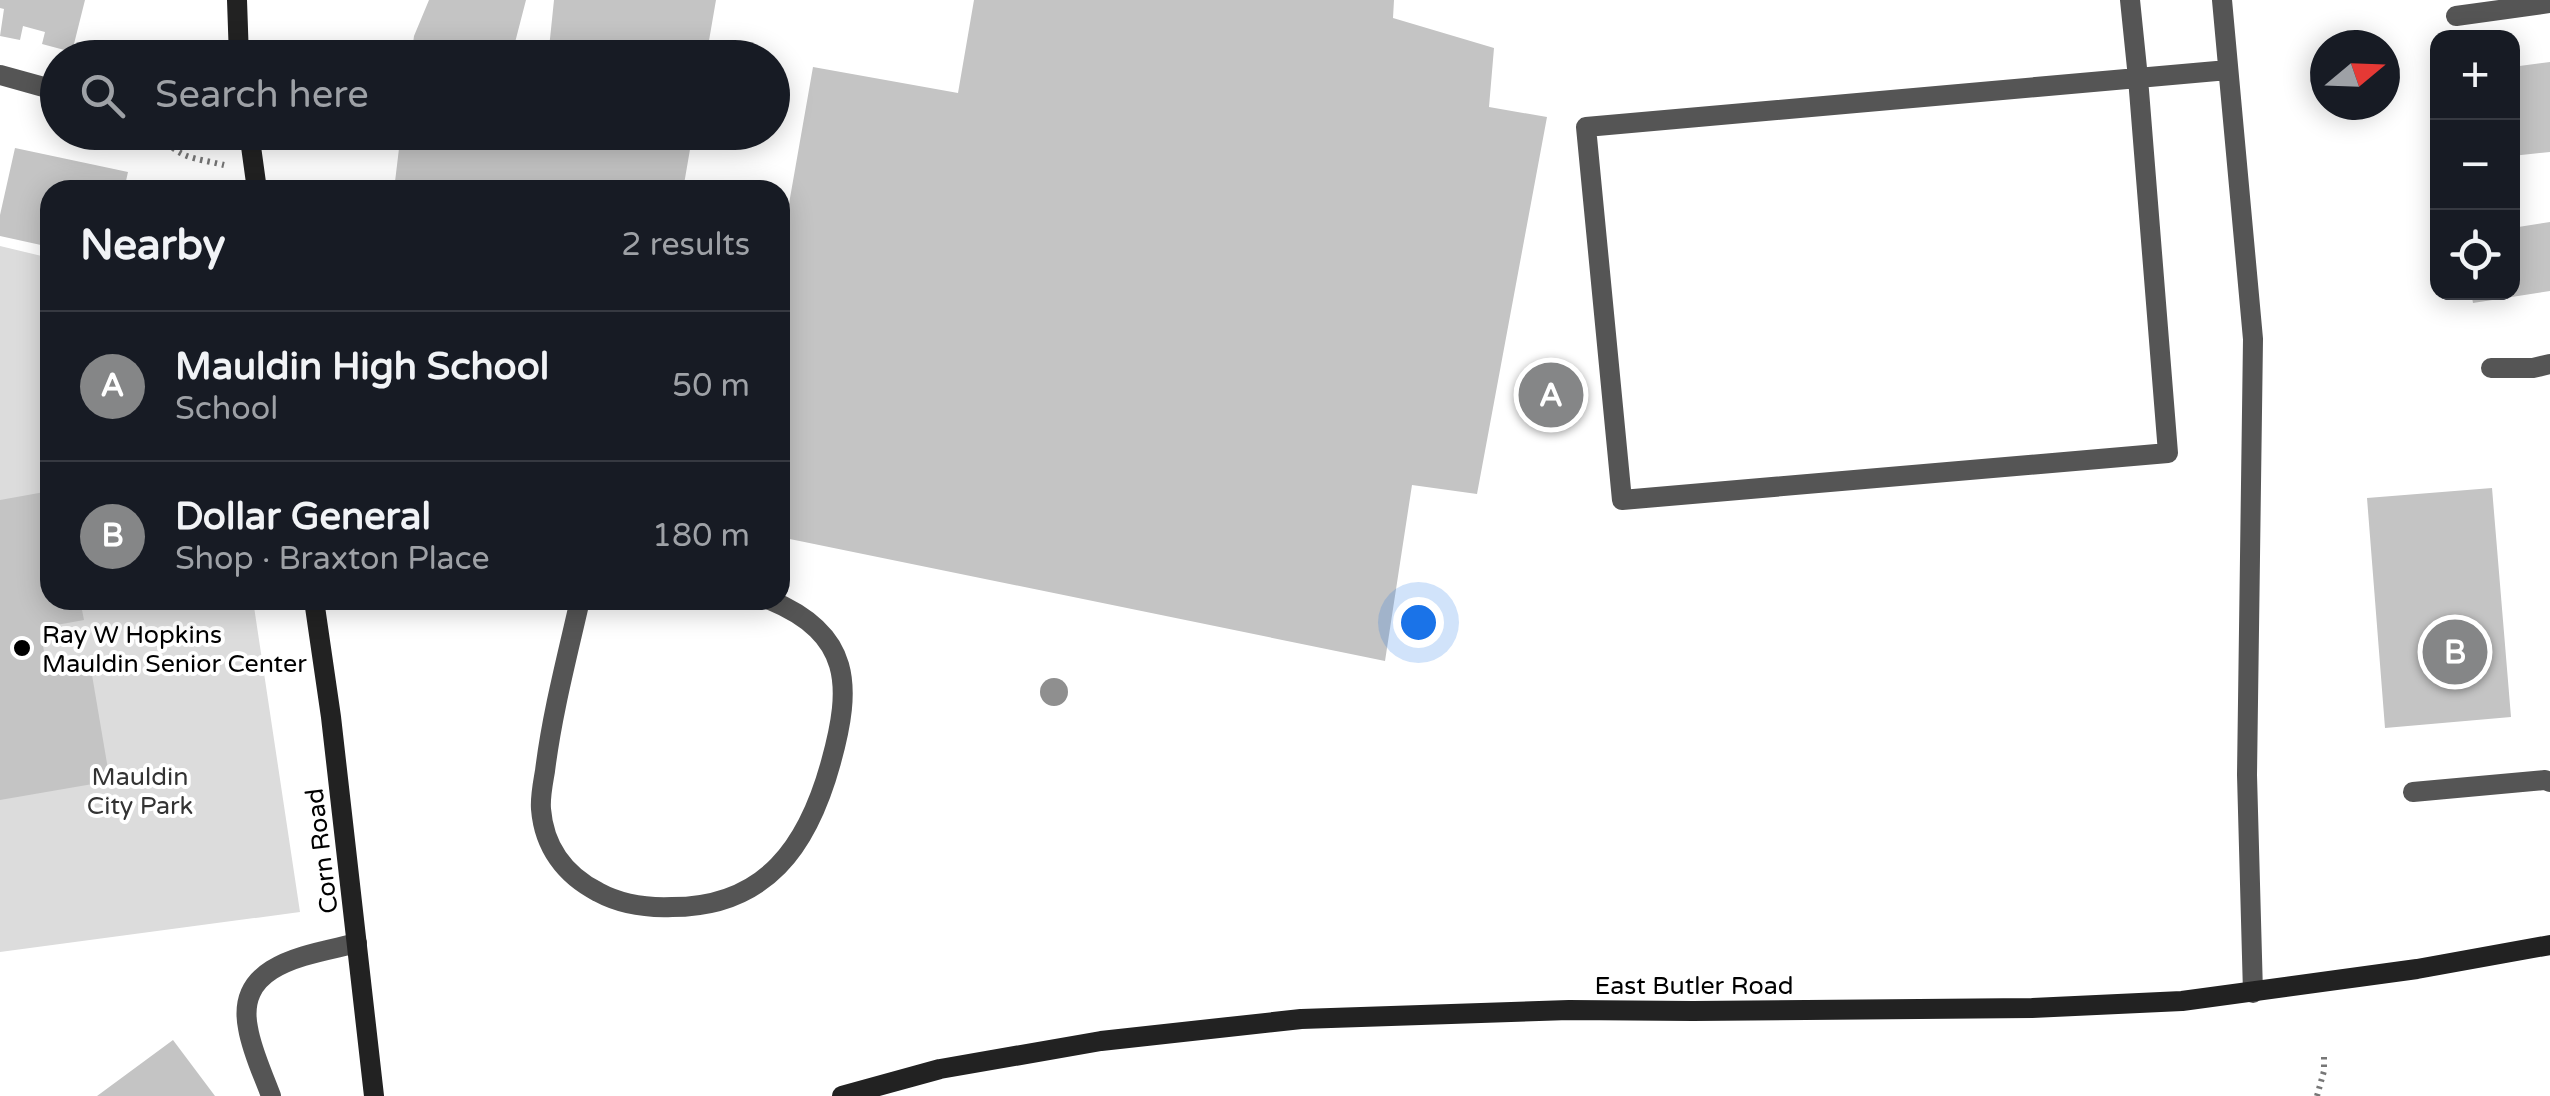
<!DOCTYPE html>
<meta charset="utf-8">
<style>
body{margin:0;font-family:"Varela Round",sans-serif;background:#242831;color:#f1f3f6}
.controls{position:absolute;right:30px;top:30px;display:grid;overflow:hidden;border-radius:20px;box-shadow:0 5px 25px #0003}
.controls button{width:90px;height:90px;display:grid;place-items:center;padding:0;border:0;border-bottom:2px solid #363941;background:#171b24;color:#f1f3f6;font:50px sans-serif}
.compass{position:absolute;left:2310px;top:30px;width:90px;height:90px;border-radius:50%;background:#171b24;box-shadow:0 5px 25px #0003;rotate:71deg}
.you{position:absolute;left:1418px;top:622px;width:35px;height:35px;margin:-25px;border:8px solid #fff;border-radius:50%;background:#1a73e8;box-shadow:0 0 0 15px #1a73e833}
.badge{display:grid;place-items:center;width:65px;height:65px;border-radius:50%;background:#858687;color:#fff;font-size:32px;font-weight:700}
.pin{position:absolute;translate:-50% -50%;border:5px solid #fff;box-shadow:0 2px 10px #0006}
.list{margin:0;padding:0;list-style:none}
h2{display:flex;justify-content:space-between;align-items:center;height:130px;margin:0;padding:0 40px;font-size:42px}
h2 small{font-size:32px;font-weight:400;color:#9ea1a6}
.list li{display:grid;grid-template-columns:65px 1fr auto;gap:30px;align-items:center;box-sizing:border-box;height:150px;padding:0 40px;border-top:2px solid #363941}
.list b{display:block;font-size:38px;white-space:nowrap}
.list p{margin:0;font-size:32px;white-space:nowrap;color:#9ea1a6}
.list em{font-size:32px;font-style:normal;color:#9ea1a6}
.icon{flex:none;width:55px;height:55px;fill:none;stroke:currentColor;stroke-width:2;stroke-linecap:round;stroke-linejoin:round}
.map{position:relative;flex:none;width:2550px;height:1096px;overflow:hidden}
.search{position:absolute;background:#171b24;box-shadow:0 5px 25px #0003;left:40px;top:40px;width:750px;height:110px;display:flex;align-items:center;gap:25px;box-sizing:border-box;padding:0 35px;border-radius:55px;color:#9ea1a6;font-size:38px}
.panel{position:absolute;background:#171b24;box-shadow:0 5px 25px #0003;left:40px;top:180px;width:750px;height:430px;border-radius:30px}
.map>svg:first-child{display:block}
</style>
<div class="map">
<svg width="2550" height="1096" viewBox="0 0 2550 1096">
<rect width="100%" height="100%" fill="#fff"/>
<path fill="#dcdcdc" d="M0 246 50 258V600H253L300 912 0 952Z"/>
<path fill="#c4c4c4" d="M0 0H85L72 52 42 44 45 32 23 26 20 40 0 36 4 9 0 8Z
M429 0H526L511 58H411L414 36Z
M554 0H716L706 58H548Z
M974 0H1394L1393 18 1494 48 1489 107 1547 117 1477 494 1412 485 1385 661 780 537V255L813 67 958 93Z
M2550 62V152L2512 156V67Z
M401 132H693L683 190H394Z
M15 148 128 172 124 190H50V247L0 236V215Z
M2550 222V291L2473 303 2471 292H2512V228Z
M2492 488 2511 717 2385 728 2367 498Z
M50 491V600H80L84 620 40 628 48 675 91 669 110 781 0 800V500Z
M173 1040 215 1096H97Z"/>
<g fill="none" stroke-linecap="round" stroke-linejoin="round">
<path stroke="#777" stroke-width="6" stroke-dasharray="2.5 5" stroke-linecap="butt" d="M157 132C180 160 192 157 224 165
M2317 1096 2324 1071V1053"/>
<path stroke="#555" stroke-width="20" d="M2130 0 2138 78 2168 453 1622 500 1586 127C1800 108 2014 89 2228 70
M2222 0 2253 339 2247 775 2253 993
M580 600C567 657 552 714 545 771 543 783 540 797 541 809 544 847 565 875 598 892 620 904 647 908 672 907 766 907 808 846 831 762 852 686 852 634 770 600
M2413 792 2545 780 2550 782
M271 1096C263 1074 252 1052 248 1028 235 962 310 955 357 943"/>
<path stroke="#555" stroke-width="20" d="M2456 16 2550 3
M0 75 58 91
M2491 368H2533L2550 364"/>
<path stroke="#222" stroke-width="20" d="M237 0 239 58
M249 132 257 190
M314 600 331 717 374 1096
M842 1096 940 1069 1101 1041 1301 1019 1569 1010 1693 1011 2032 1008 2182 1001 2417 969 2550 945"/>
</g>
<circle fill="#8f8f8f" cx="1054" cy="692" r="14"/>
<circle fill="#000" stroke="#fff" stroke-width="4" cx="22" cy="648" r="10"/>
<g text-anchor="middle" stroke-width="8" stroke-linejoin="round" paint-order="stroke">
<g font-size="25" fill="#000" stroke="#fff" text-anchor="start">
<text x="42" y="643">Ray W Hopkins<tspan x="42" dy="29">Mauldin Senior Center</tspan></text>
</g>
<g font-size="25" fill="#333" stroke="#fff">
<text x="140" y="785">Mauldin<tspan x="140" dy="29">City Park</tspan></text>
</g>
<g font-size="25" fill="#000" stroke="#fff">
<text transform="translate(321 851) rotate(-97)" y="9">Corn Road</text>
<text x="1694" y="994">East Butler Road</text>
</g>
</g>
</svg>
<div class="controls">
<button>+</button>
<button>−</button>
<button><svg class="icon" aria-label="locate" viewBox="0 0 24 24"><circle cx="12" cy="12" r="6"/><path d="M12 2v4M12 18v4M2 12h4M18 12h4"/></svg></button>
</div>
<svg class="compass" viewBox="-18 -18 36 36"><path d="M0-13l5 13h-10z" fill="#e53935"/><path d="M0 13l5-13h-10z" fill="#9ea1a6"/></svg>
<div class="you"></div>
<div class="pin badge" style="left:1551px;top:395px">A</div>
<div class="pin badge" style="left:2455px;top:652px">B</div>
<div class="search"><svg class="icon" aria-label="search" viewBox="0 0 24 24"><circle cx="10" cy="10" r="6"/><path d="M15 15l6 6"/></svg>Search here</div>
<section class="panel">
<h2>Nearby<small>2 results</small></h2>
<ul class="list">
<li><span class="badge">A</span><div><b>Mauldin High School</b><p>School</p></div><em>50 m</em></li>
<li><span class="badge">B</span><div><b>Dollar General</b><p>Shop · Braxton Place</p></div><em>180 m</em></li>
</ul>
</section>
</div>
